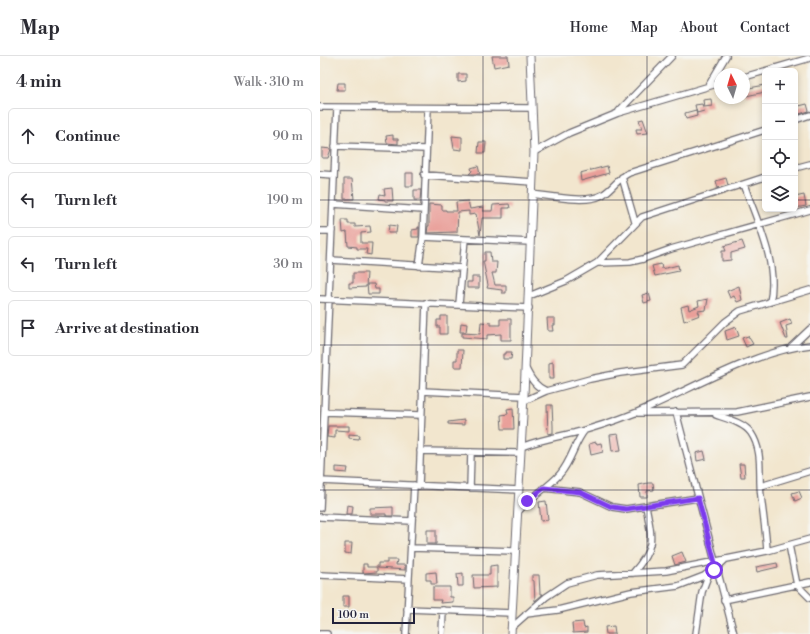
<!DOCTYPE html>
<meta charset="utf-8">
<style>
body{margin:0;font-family:"Libre Bodoni",serif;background:#f7f7f7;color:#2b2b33}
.controls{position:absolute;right:12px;top:12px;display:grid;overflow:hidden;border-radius:6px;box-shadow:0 2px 6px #0003}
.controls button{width:36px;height:36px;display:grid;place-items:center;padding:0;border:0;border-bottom:1px solid #e1e1e2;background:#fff;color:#2b2b33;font:20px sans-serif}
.compass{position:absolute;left:394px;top:12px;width:36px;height:36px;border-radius:50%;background:#fff;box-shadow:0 2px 6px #0003;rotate:355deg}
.scale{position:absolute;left:12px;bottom:10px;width:83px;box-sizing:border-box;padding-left:4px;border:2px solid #22223b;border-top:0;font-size:11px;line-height:14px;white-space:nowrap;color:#22223b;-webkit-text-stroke:3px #f6f6f2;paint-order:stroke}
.stop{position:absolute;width:12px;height:12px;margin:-9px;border:3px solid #7c3aed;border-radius:50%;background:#fff}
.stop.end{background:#7c3aed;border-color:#fff;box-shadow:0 1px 4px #0008}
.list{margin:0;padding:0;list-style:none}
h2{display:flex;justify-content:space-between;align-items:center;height:52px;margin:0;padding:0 16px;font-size:17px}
h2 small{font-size:13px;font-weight:400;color:#7c7c81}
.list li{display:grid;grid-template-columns:26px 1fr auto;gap:12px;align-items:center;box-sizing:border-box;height:56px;margin:0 8px 8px;padding:0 8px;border:1px solid #e1e1e2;border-radius:6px}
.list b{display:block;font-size:15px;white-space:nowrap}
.list em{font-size:13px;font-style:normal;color:#7c7c81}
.icon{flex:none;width:22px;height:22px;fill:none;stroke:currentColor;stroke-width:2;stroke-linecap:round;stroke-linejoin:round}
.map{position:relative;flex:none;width:490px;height:578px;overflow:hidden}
header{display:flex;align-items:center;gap:24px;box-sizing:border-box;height:56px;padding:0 20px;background:#fff;border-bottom:1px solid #e1e1e2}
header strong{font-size:19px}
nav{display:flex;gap:22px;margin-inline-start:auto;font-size:14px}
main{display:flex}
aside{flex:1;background:#fff}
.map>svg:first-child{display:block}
</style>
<header>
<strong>Map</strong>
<nav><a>Home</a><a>Map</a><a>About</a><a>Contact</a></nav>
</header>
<main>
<aside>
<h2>4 min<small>Walk · 310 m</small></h2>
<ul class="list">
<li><svg class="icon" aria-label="ahead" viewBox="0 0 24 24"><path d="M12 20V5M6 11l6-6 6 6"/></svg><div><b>Continue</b></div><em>90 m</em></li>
<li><svg class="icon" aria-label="left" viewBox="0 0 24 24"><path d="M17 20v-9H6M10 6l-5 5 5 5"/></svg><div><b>Turn left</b></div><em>190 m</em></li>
<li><svg class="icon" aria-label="left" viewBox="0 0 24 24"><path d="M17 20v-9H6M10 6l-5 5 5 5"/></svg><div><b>Turn left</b></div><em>30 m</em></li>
<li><svg class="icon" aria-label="arrive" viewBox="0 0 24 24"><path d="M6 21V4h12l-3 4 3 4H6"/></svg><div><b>Arrive at destination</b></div></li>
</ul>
</aside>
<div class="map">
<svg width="490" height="578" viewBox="0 0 490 578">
<rect width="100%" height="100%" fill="#f6f6f2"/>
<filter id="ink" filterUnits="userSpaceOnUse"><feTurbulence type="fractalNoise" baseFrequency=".025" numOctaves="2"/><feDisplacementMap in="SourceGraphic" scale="8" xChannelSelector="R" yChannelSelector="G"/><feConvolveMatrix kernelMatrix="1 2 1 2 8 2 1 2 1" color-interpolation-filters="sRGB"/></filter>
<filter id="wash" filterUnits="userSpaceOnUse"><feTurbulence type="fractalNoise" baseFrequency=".012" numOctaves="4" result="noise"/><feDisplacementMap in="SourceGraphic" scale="16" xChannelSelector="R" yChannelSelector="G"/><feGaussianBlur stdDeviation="0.9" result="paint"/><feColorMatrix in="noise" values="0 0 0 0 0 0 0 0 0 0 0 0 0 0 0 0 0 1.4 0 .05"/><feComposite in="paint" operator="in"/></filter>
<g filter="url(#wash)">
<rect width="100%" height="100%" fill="#f2e6ce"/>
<g id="blocks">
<path fill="#e99f99" d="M172 0H188L189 8 174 11Z
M138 18H146V25L138 26Z
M18 27H25V34H17Z
M445 29V36L426 40 424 33Z
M391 43 392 50 384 51 383 44Z
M382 48 384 55 377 57 375 49Z
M487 48 489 55 476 59 475 51Z
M376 54 377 60 366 63 365 57Z
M323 63 328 77 317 78 316 73H322L319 64Z
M73 79V83H78V88L67 87 66 80Z
M132 80 142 81V94L134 93Z
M159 86H166L165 97H158Z
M2 92 11 93 8 102H2Z
M158 110 160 118H149L152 115 151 112Z
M287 110 289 117 261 125 260 117Z
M86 117H93V130H86Z
M406 122 408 129 398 132 396 125Z
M24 123H32L34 143H24Z
M72 132 73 145H65V144L59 143 60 138 65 139 64 133Z
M94 134H101L100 144H94Z
M484 139 486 150 475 152V141Z
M148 145 150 153 163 151V155H172L173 149 189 148 190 152H183V162H162L160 179 156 158 149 159V155L138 156 137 176 107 177 108 170H109V148L122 149V154H126V155H137L136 146Z
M22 164H28V168H35V171L50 170 51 176 41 177V187H52L51 199 46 198 47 193H37V191L28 190 27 176 23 177Z
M69 169 77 170 76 177H68Z
M98 171H99V181H92V174L98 173Z
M422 185 425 193 411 197V204L402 205V195H406L404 190Z
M165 196H170L171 206H177L176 217H172L175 229H186V237H182V234L167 232 168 229 163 205H165Z
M341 208 342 213 358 209 359 215 335 220 332 210Z
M33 217H47L46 231 29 232V227H33Z
M152 221H159V232H147V226H152Z
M47 228H54L55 233H59V238H48Z
M419 230 422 244 417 246 414 240 410 242 407 235Z
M329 237 331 245 324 247 322 239Z
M388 243 386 254 378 255 380 259 364 265 361 251 368 249 369 254 379 250 378 245Z
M121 260H127V278H120V271H117V264H121Z
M227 262H235V269H232L233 275H228Z
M180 263H191V284H181V278L167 279V283L142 281V277L160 278 161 266 171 267V269H180Z
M470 263 472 268 466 270 468 283H466L460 267Z
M141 267 147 268 146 276H140Z
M416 271 419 280 407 284 405 275Z
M428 280 433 288 426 291 422 282Z
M137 294H143L142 311H134V304H137Z
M186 296H192L191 303H183V298H186Z
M233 306 234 323H229V307Z
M227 349H232L233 370V377L228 378Z
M193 352 194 373H182L181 359 188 358 187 353Z
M144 364V369L128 368V366Z
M8 370H29V375L15 374V382L7 381Z
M29 378 40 379 39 383 29 382Z
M298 378 301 394 292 395 290 379Z
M276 386 277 388 281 387 283 396 271 399 269 388Z
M384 395 386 403 377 405 376 397Z
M419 408H424L425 421H421Z
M16 411 28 412 27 417 16 416Z
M328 427H333L334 434 327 435V441H320L319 429Z
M479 435 482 442 475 445 472 437Z
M226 445 228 464 221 465 219 446Z
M27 449 33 450 32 458H26Z
M73 451V460H66V458H50V452Z
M107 474H116V488H107Z
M25 487H32L31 498 25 497Z
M362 496 366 506 355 509 352 500Z
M67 504H77L76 509H85V514L58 512V507H67Z
M457 507 458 511 437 516 436 511Z
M43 508H47V511H57V516L43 517Z
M177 509V531L154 532 153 519H170V510Z
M116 516 117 528H111V524H106V517Z
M143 517V530H138L137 518Z
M212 519H219L220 538H223L215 545 214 525H212Z
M113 531H130V541H133V546L120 547 121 544H113Z
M23 540H29V551H23Z
M263 566 264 572 267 571V576L253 577 252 567Z
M294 570 295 578H286L285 571Z"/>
</g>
</g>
<g filter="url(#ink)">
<use href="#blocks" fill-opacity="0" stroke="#6b676e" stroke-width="1"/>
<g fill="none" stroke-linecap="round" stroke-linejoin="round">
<defs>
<path id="minor" d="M424 21 490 2
M389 29 406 0
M0 51 212 52
M299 55 352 0
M475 64 490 59
M15 90 105 93
M214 96 249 77 298 57 400 27
M475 112 490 108
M0 118 14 119
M104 119 213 126
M302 121 315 166
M424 128C436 164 459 207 450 246
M212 138C231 140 266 148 282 139 293 133 298 122 309 117L445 74
M13 148 103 154
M0 175H12
M103 181 210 186
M11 204 142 212
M278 207 310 206 323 203 351 193 490 154
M99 210 103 181 108 52
M209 240 246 225 277 207 322 161 445 121
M0 243 209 252
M139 248 145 183
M471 291 490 273
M206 313C211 323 215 330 226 335
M102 335 204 340
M204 345 226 335 270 323 300 317 362 309 405 266 420 255 490 234
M4 356 101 359
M356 356 414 578
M318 357 417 356 490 341
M396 359C408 363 424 367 431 377 444 396 438 419 441 440 443 458 446 476 447 495
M201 391C219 384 236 381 254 377 274 372 295 365 315 357 369 335 433 295 490 289
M100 395 201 397
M0 425 199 434
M99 430 106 247
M441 430 490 415
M150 432 151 396
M224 432 260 436 292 451 306 453 378 442
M0 452 17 52
M198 456C210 441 228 432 240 418 252 404 254 387 265 374
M0 461 92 465
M469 489 477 529 490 542
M91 492 196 495
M313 517C336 491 332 482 326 450
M0 519 89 523
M404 544 490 526
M87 553 192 557
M206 558 238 554 311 536 358 530 384 520 396 511
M191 572 226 541 247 527 277 519 346 515 447 495 490 483
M0 578H7
M86 578 94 429
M122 578 123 554
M376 578 382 536 388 520 406 503"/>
<path id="tertiary" d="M191 578 204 340 214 96 210 0"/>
</defs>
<use href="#minor" stroke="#6b676e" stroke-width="8"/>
<use href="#tertiary" stroke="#6b676e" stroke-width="9"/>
<use href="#minor" stroke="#fff" stroke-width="5.5"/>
<use href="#tertiary" stroke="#fff" stroke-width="7"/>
</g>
</g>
<g fill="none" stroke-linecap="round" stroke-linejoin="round" filter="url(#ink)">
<path stroke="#7c3aed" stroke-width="5" d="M207 445 224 432 260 436 292 451 306 453 378 442 396 511 394 514"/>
</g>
<path fill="none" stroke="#22223b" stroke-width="1" stroke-opacity="0.55" d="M163 0V578M327 0V578M0 144H445M475 144H490M0 289H490M0 434H490"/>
</svg>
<div class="controls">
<button>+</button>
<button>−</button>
<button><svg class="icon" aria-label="locate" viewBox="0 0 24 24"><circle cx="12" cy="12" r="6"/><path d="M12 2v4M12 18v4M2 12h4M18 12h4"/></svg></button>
<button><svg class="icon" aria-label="layers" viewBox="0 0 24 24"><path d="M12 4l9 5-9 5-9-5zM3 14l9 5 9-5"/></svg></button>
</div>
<svg class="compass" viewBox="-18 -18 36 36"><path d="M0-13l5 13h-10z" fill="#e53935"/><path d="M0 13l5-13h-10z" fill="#7c7c81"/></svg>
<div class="scale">100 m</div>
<div class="stop" style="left:394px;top:514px"></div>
<div class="stop end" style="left:207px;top:445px"></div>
</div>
</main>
